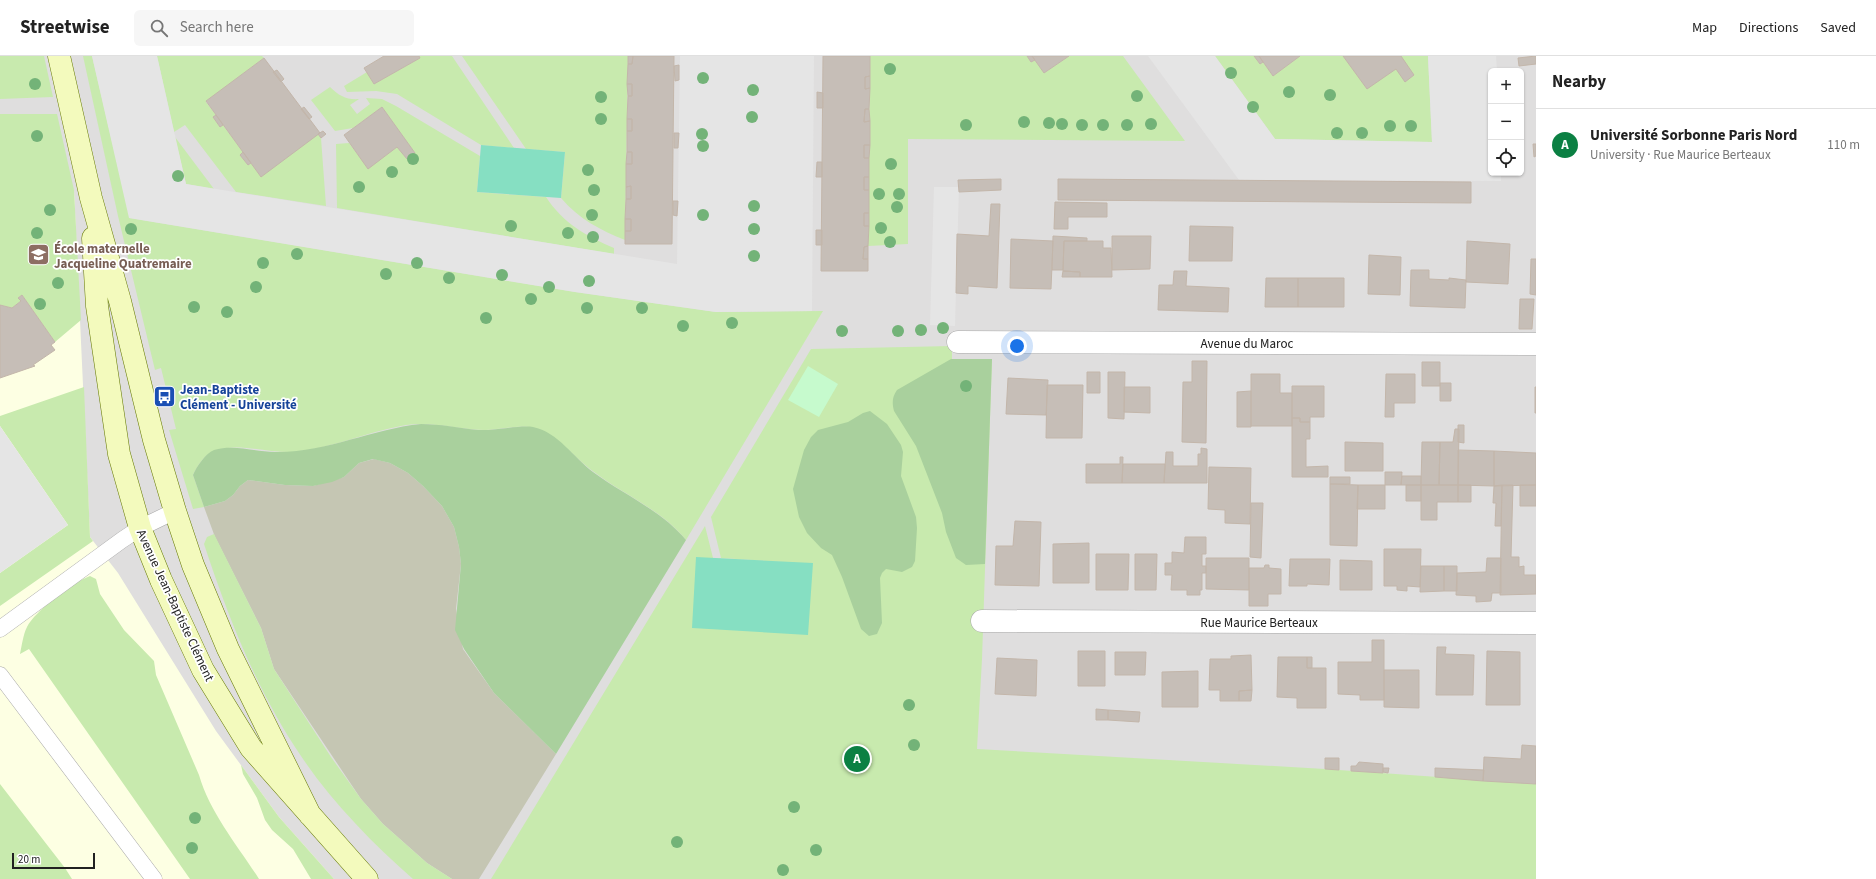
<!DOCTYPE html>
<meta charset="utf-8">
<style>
body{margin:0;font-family:"Source Sans 3",sans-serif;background:#f6f6f6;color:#222}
.controls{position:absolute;right:12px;top:12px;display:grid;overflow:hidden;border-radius:6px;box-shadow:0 1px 3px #0004}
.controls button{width:36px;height:36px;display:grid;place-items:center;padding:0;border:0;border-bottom:1px solid #e0e0e0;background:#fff;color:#222;font:20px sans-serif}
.scale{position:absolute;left:12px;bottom:10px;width:83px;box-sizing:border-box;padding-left:4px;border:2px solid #212121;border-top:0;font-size:11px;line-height:14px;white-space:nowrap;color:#212121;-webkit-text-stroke:3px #fff;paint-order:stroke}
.you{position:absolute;left:1017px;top:290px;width:14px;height:14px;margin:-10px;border:3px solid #fff;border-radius:50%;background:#1a73e8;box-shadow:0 0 0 6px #1a73e833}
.badge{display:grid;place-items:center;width:26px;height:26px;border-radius:50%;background:#0b8043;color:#fff;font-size:13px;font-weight:700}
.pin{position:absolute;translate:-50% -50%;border:2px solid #fff;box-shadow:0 1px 4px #0006}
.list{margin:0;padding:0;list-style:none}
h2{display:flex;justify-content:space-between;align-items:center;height:52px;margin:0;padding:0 16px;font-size:17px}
h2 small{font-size:13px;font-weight:400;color:#767676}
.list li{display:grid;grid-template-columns:26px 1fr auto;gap:12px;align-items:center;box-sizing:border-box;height:72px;padding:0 16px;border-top:1px solid #e0e0e0}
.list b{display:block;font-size:15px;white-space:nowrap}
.list p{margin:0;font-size:13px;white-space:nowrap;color:#767676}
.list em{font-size:13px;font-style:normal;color:#767676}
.icon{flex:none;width:22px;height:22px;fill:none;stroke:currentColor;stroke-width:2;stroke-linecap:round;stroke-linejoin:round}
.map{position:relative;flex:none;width:1536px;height:823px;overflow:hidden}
header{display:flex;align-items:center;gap:24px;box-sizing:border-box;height:56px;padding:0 20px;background:#fff;border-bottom:1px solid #e0e0e0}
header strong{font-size:19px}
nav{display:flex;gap:22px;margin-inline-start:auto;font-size:14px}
.search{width:280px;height:36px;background:#f6f6f6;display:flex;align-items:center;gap:10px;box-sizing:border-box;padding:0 14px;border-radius:6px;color:#767676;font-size:15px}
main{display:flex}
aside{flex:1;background:#fff}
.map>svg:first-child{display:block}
</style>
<header>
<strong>Streetwise</strong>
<div class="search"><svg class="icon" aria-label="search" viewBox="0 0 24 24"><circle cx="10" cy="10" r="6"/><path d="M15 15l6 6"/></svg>Search here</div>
<nav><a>Map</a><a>Directions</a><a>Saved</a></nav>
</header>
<main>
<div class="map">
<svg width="1536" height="823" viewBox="0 0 1536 823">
<rect width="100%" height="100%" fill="#f1efe8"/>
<path fill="#dfdede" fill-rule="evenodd" d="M0 0H1536V823H0ZM1491 15H1521V117H1491Z"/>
<path fill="#fdffe3" d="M0 58 74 134 90 481 118 517 216 675 279 761 334 823H0Z"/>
<path fill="#c5c6b3" d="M374 403 390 407 408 417 423 430 442 450 454 471 459 491 461 508 456 553 463 593 494 637 556 698 479 823H452L427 807 383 768 361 743 274 613 261 572 215 481 204 451 225 445 233 439 240 430 248 424 285 429 313 430 344 421 359 407Z"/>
<path fill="#c8eaae" d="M0 0H44L53 41 0 43Z
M83 0H92L130 162 575 236 716 256 823 255 686 484C662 454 624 439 594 416 574 402 558 378 534 372 521 368 500 374 485 374 457 374 430 364 401 370 364 377 330 393 292 396 267 397 238 386 214 395 205 398 197 410 193 419L204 451 193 453 169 374 176 373 161 312 155 314 118 160Z
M157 0H262L264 2 206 46 216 59 213 61 220 71 223 69 243 96 240 99 248 109 318 78 321 82 326 150 236 136 185 69 174 76Z
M419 0H452L514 92 481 89 397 38 376 35 347 36 344 30 367 16 374 28 420 2Z
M462 0H628L625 184C600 174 579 163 561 142L565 96 526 93Z
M870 0H1027L1031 6 1035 4 1044 17 1069 0H1123L1185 85 908 83V188L868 190Z
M1215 0H1254L1260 8 1263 6 1273 20 1300 0H1428L1432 86 1275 83Z
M330 31C339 40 347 44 359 43L350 49 357 58 370 48 366 42 382 43 396 50 480 100 477 136 546 141C563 167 586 180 614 192V198L337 152 336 88 349 87 368 112 397 91 407 103 415 97 382 51 353 72 335 75 311 44Z
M0 58H57L74 134 81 264 55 286 22 239 18 242 21 245 12 252 0 249Z
M175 81 214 133 186 128Z
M952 290V303H992L982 603 977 693 1325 713 1536 728V823H491L705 470 713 502 696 501 813 508 721 502 711 461 811 293Z
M84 331 90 481 93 485 0 550V517L68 469 0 370V360Z
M214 478 261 572 274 613 331 701 361 743 383 768 427 807 452 823H413C372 787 331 745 301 700 257 635 228 561 204 488L207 481Z
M90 520 96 523 100 538 124 574 154 605 156 619 199 719C210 757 238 790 259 823H190L29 593 20 598C22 589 23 579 27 571 35 555 73 526 90 520Z
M241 709 279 761 334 823H311L293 793 272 774 265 764 257 742 243 718Z
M0 728 65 812 72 823H0Z"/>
<path fill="#a9d09d" d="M951 303H992L985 508 966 509 956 502 946 476 942 457 916 390 894 355C892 347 892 341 897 334Z
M870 355 887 368 901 389 903 396 901 420 916 461 917 472 915 505 912 511 902 516 886 513 882 517 880 522 882 567 877 578 869 580 861 573 842 521 832 499 821 492 807 477 799 461 793 433 804 394 811 381 818 374 848 366 863 357Z
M421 368C440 368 459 372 478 374 495 375 519 369 533 371 558 376 574 402 593 416 624 439 661 454 686 484L556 698 494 637 464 593 455 574 461 508 459 491 454 471 442 450 423 430 408 417 390 407 373 403 359 407 344 421 332 426 313 430 285 429 248 424 240 430 233 439 225 445 204 451 193 419C197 410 205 398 214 394 235 388 254 396 275 396 326 397 371 373 421 368Z"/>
<path fill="#c6facd" d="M808 310 838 328 819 361 788 344Z"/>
<path fill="#86dfc2" d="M481 89 565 96 561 142 477 136Z
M696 501 813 507 808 579 692 572Z"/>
<path fill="#e5e5e5" d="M92 0H157L186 128 677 208 680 0H814L812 255 716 256 575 236 129 162Z
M1148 0H1215L1275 83 1432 86 1428 0H1496L1497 15H1491V117H1501V125L1239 124Z
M934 131H959L955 270 930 269Z
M0 370 68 469 0 517Z"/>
<path fill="#c6beb7" stroke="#c3b6aa" d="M384 0H419L420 2 374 28 364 12Z
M628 0H633L632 8H628Z
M633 0H674L672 188H625V175H631V163H625L626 143H631V130L626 131V108H632V96H627V75H632V63H627L628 40H632V28H627L628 8H632Z
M823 0H870V20L865 21V33L870 32 869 53H865L864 66 870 65V89H864V102H869V121H864V134H869V157H864V170H869L868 190 864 191 863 203H868V215H821Z
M1027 0H1032L1035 4 1031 6Z
M1032 0H1069L1044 17Z
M1254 0H1259L1263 6 1260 8Z
M1259 0H1300L1273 20Z
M1343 0H1401L1414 19 1405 26 1396 13 1367 33Z
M1536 0V8L1519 10 1518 2Z
M264 2 320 77 261 121 206 45Z
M679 9V24L675 25 674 10Z
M277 14 284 23 281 26 273 16Z
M870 20V32L865 33V21Z
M627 28H632V40H628Z
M817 36 823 37V52H817Z
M304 51 312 61 309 63 301 53Z
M382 51 415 97 407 103 397 91 368 113 344 79Z
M865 53H869L870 65 864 66Z
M216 59 223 69 220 71 213 61Z
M627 63H632V75H627Z
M323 75 326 78 321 82 318 78Z
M674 77H679L678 92H674Z
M1533 88H1536V100L1534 101Z
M864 89H870L869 102H864Z
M243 96 251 107 248 109 240 99Z
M627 96H632V108H626Z
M817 106H822V121H816Z
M864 121H869V134H864Z
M1001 123V134L959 136 958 124Z
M1058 123 1471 126V147L1058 144Z
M631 130V143H626V131Z
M673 145H678L677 160 673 159Z
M1055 146 1107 147V161H1068V173H1054Z
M991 148H1000L997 232 968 230V238L956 237 957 178 989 180Z
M864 157H869V170H864Z
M625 163H631V175H625Z
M1190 170 1233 171 1232 205H1189Z
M816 174H822V189H816Z
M1053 180 1087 182V185H1064L1063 214H1052Z
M1112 180H1151L1150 213 1112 214Z
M1011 183 1053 185 1051 233 1010 232Z
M1064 185H1103V192H1111L1112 221H1080V216L1063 215Z
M1467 185 1510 188 1508 228 1466 226Z
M868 190V203H863L864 191Z
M1369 199 1401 201 1400 239 1368 238Z
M1531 203H1536V239L1530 238Z
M1411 214H1429V223L1449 224V222L1466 224 1465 252 1410 250Z
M1063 215 1080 216V221H1062Z
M1174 215H1187L1186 230 1229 232 1228 256 1158 254 1159 229H1173Z
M1266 222H1298V251H1265Z
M1298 222H1344V251H1298Z
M22 239 55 286 51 289 55 294 33 309 35 310 0 322V249L12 252 21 245 18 242Z
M1520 243H1534L1532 273H1519Z
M1192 305H1207L1206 387 1182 386 1183 326H1192Z
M1422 306H1440V330H1422Z
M1087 316H1100V337H1087Z
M1108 316H1125L1124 363 1108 362Z
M1251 318H1280V337H1292V370H1251Z
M1386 318H1415V347H1394V361H1385Z
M1008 322 1048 324 1046 359 1006 358Z
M1440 327H1451V345H1440Z
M1047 329H1083L1082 382H1046Z
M1292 330H1324V361H1310V366H1300V362H1292Z
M1124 331H1150V357L1124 356Z
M1535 331H1536V357H1535Z
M1251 335V371H1237V336Z
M1292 362H1300V366H1310V383H1306V411L1328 410V421H1292Z
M1458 369H1464V387L1458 386Z
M1455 373H1459L1458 429H1439L1440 386H1453Z
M1345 386 1383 387V415H1345Z
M1422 386H1440L1439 429H1421Z
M1201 392 1207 393V427H1164L1166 396H1173V410H1198V398H1201Z
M1458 394 1494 395V430L1458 429Z
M1494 395 1536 397V429L1494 430Z
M1120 401H1123L1122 427H1086V408H1120Z
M1123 408H1165L1164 427H1122Z
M1209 411 1251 412 1250 468 1225 467V454L1208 453Z
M1385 416H1402L1401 429H1385Z
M1402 420H1421V429H1401Z
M1330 421H1350V428H1330Z
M1330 428 1358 429 1357 490 1330 489Z
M1358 429H1385V453H1357Z
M1406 429H1421V445H1406Z
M1421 429H1458V446H1437V464H1421Z
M1458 429H1471V446H1458Z
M1502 429H1513L1511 501H1519V511L1524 510V519H1536V538L1500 539Z
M1502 429 1501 470H1495L1496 447H1493L1494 430Z
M1520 429H1536V450H1520Z
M1251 447H1263L1261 502 1250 501Z
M1015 465 1041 466 1039 530 995 529 996 490H1013Z
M1185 481H1206V498H1202V510H1206V517H1202V534H1200V539H1187V534H1171L1172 519H1165V507H1172V496L1184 497Z
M1089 487V527H1053V488Z
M1384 493H1421L1420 531 1407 530V535L1397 534V530H1384Z
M1096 498H1129L1128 534H1096Z
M1135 498H1157L1156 534H1135Z
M1206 502H1249V534L1206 533Z
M1487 502H1501V537H1492L1491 545 1476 546V540L1456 539 1457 517 1486 516Z
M1290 503H1330L1329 529 1307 528V530H1289Z
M1340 504 1372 505V534H1340Z
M1265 509H1269V512L1281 513V538H1268V550H1249V512H1264Z
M1421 510H1444V535L1420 536Z
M1444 510H1457V535H1444Z
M1372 584H1384V644H1360V639L1338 638V606H1372Z
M1437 591H1446L1445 598 1474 599 1473 639H1436Z
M1078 595H1105V630H1078Z
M1487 595 1520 596V649H1486Z
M1115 596H1146L1145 619H1115Z
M1251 599 1252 634 1239 635V645H1220V634H1209L1210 603H1231V600Z
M1278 601H1307V612H1326V652H1297V642L1277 641Z
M1307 601H1312V612H1307Z
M997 602 1037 604 1036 640 995 638Z
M1384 614H1419V652L1384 651Z
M1198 615V651H1162V616Z
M1252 634 1251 645H1239V635Z
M1096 653 1108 654V664H1096Z
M1108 654 1140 656 1139 666 1108 664Z
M1522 689 1536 690V728L1483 725 1484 701 1521 703Z
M1325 702H1339V714L1325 713Z
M1359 706 1383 708V717L1351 715V710H1356Z
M1383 712H1389L1388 717 1383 716Z
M1435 712 1484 714 1483 725 1435 721Z"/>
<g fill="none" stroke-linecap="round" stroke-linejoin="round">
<defs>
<path id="lane" d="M0 573 122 484 140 472 175 455
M0 619 154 823"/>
<path id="street" d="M958 286 1536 288
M982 565 1536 567"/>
<path id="secondary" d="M59 0 91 142 120 245 154 384 175 455 193 509 228 593 310 759
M93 182 97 250 119 398 140 472 161 524 203 614 251 692 367 823"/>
</defs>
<use href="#lane" stroke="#a8a8a8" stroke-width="17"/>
<use href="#street" stroke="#a8a8a8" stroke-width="23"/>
<use href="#secondary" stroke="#677b05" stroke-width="23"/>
<use href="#lane" stroke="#fff" stroke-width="16"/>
<use href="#street" stroke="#fff" stroke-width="22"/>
<use href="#secondary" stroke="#f3fabd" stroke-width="22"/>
</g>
<g fill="#73b378">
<circle cx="890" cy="13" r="6"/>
<circle cx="1231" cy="17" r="6"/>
<circle cx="703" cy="22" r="6"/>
<circle cx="35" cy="28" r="6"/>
<circle cx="753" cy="34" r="6"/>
<circle cx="1289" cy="36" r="6"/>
<circle cx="1330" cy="39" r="6"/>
<circle cx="1137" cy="40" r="6"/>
<circle cx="601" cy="41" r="6"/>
<circle cx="1253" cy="51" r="6"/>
<circle cx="752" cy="61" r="6"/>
<circle cx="601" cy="63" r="6"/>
<circle cx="1024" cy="66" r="6"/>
<circle cx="1049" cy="67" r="6"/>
<circle cx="1062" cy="68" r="6"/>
<circle cx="1151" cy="68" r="6"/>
<circle cx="966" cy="69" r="6"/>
<circle cx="1082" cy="69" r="6"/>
<circle cx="1103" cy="69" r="6"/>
<circle cx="1127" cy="69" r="6"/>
<circle cx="1390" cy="70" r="6"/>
<circle cx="1411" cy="70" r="6"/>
<circle cx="1337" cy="77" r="6"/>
<circle cx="1362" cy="77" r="6"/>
<circle cx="702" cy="78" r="6"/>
<circle cx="37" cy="80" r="6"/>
<circle cx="703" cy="90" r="6"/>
<circle cx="413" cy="103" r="6"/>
<circle cx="891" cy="108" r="6"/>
<circle cx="588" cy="114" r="6"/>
<circle cx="392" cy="116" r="6"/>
<circle cx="178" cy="120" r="6"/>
<circle cx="359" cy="131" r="6"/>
<circle cx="594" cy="134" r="6"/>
<circle cx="879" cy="138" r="6"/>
<circle cx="899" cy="138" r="6"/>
<circle cx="754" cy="150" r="6"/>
<circle cx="897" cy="151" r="6"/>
<circle cx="50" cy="154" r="6"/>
<circle cx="592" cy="159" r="6"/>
<circle cx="703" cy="159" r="6"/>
<circle cx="511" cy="170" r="6"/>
<circle cx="881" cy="172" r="6"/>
<circle cx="131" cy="173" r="6"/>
<circle cx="754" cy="173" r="6"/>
<circle cx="37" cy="177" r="6"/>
<circle cx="568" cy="177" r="6"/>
<circle cx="593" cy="181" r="6"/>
<circle cx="890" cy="186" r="6"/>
<circle cx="297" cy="198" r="6"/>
<circle cx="754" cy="200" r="6"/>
<circle cx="263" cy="207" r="6"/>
<circle cx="417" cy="207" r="6"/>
<circle cx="386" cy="218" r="6"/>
<circle cx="502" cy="219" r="6"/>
<circle cx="449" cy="222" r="6"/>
<circle cx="589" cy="225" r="6"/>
<circle cx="58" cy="227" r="6"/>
<circle cx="256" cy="231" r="6"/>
<circle cx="549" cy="231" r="6"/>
<circle cx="531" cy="243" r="6"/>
<circle cx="40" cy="248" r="6"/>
<circle cx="194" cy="251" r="6"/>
<circle cx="587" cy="252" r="6"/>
<circle cx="642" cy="252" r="6"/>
<circle cx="227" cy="256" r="6"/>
<circle cx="486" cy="262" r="6"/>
<circle cx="732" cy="267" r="6"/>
<circle cx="683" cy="270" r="6"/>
<circle cx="943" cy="272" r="6"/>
<circle cx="921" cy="274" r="6"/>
<circle cx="842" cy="275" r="6"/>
<circle cx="898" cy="275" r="6"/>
<circle cx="966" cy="330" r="6"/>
<circle cx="909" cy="649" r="6"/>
<circle cx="914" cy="689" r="6"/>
<circle cx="794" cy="751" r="6"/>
<circle cx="195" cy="762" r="6"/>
<circle cx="677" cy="786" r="6"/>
<circle cx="192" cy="792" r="6"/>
<circle cx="816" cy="794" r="6"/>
<circle cx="783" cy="814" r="6"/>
</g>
<defs>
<symbol id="school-square" viewBox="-11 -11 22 22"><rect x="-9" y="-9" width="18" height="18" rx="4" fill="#8d6e63" stroke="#fff"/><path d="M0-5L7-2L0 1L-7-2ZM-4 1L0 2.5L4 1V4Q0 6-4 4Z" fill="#fff"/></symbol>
<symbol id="bus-square" viewBox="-11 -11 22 22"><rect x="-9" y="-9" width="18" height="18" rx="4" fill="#1a4fb4" stroke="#fff"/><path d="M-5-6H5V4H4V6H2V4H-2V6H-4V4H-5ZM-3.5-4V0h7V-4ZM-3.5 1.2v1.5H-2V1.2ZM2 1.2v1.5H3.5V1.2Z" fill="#fff"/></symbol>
</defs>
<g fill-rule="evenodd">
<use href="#school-square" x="26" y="186" width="25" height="25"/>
<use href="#bus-square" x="152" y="328" width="25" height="25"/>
</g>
<g text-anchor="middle" stroke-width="3.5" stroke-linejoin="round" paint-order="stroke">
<g font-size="13" font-weight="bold" fill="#785e54" stroke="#fff" text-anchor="start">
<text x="54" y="197">École maternelle<tspan x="54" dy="15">Jacqueline Quatremaire</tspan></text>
</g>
<g font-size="13" fill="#212121" stroke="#fff">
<text x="1247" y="292">Avenue du Maroc</text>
<text transform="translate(176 549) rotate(65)" y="5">Avenue Jean-Baptiste Clément</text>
<text x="1259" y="571">Rue Maurice Berteaux</text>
</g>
<g font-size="13" font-weight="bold" fill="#164399" stroke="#fff" text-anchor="start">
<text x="180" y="338">Jean-Baptiste<tspan x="180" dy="15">Clément - Université</tspan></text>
</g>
</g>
</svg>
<div class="controls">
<button>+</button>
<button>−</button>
<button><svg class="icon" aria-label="locate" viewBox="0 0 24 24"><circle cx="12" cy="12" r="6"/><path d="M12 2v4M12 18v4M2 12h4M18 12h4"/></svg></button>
</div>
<div class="scale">20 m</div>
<div class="you"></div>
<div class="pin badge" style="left:857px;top:703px">A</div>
</div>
<aside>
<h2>Nearby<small></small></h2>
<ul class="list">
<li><span class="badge">A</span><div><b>Université Sorbonne Paris Nord</b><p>University · Rue Maurice Berteaux</p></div><em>110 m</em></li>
</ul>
</aside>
</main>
